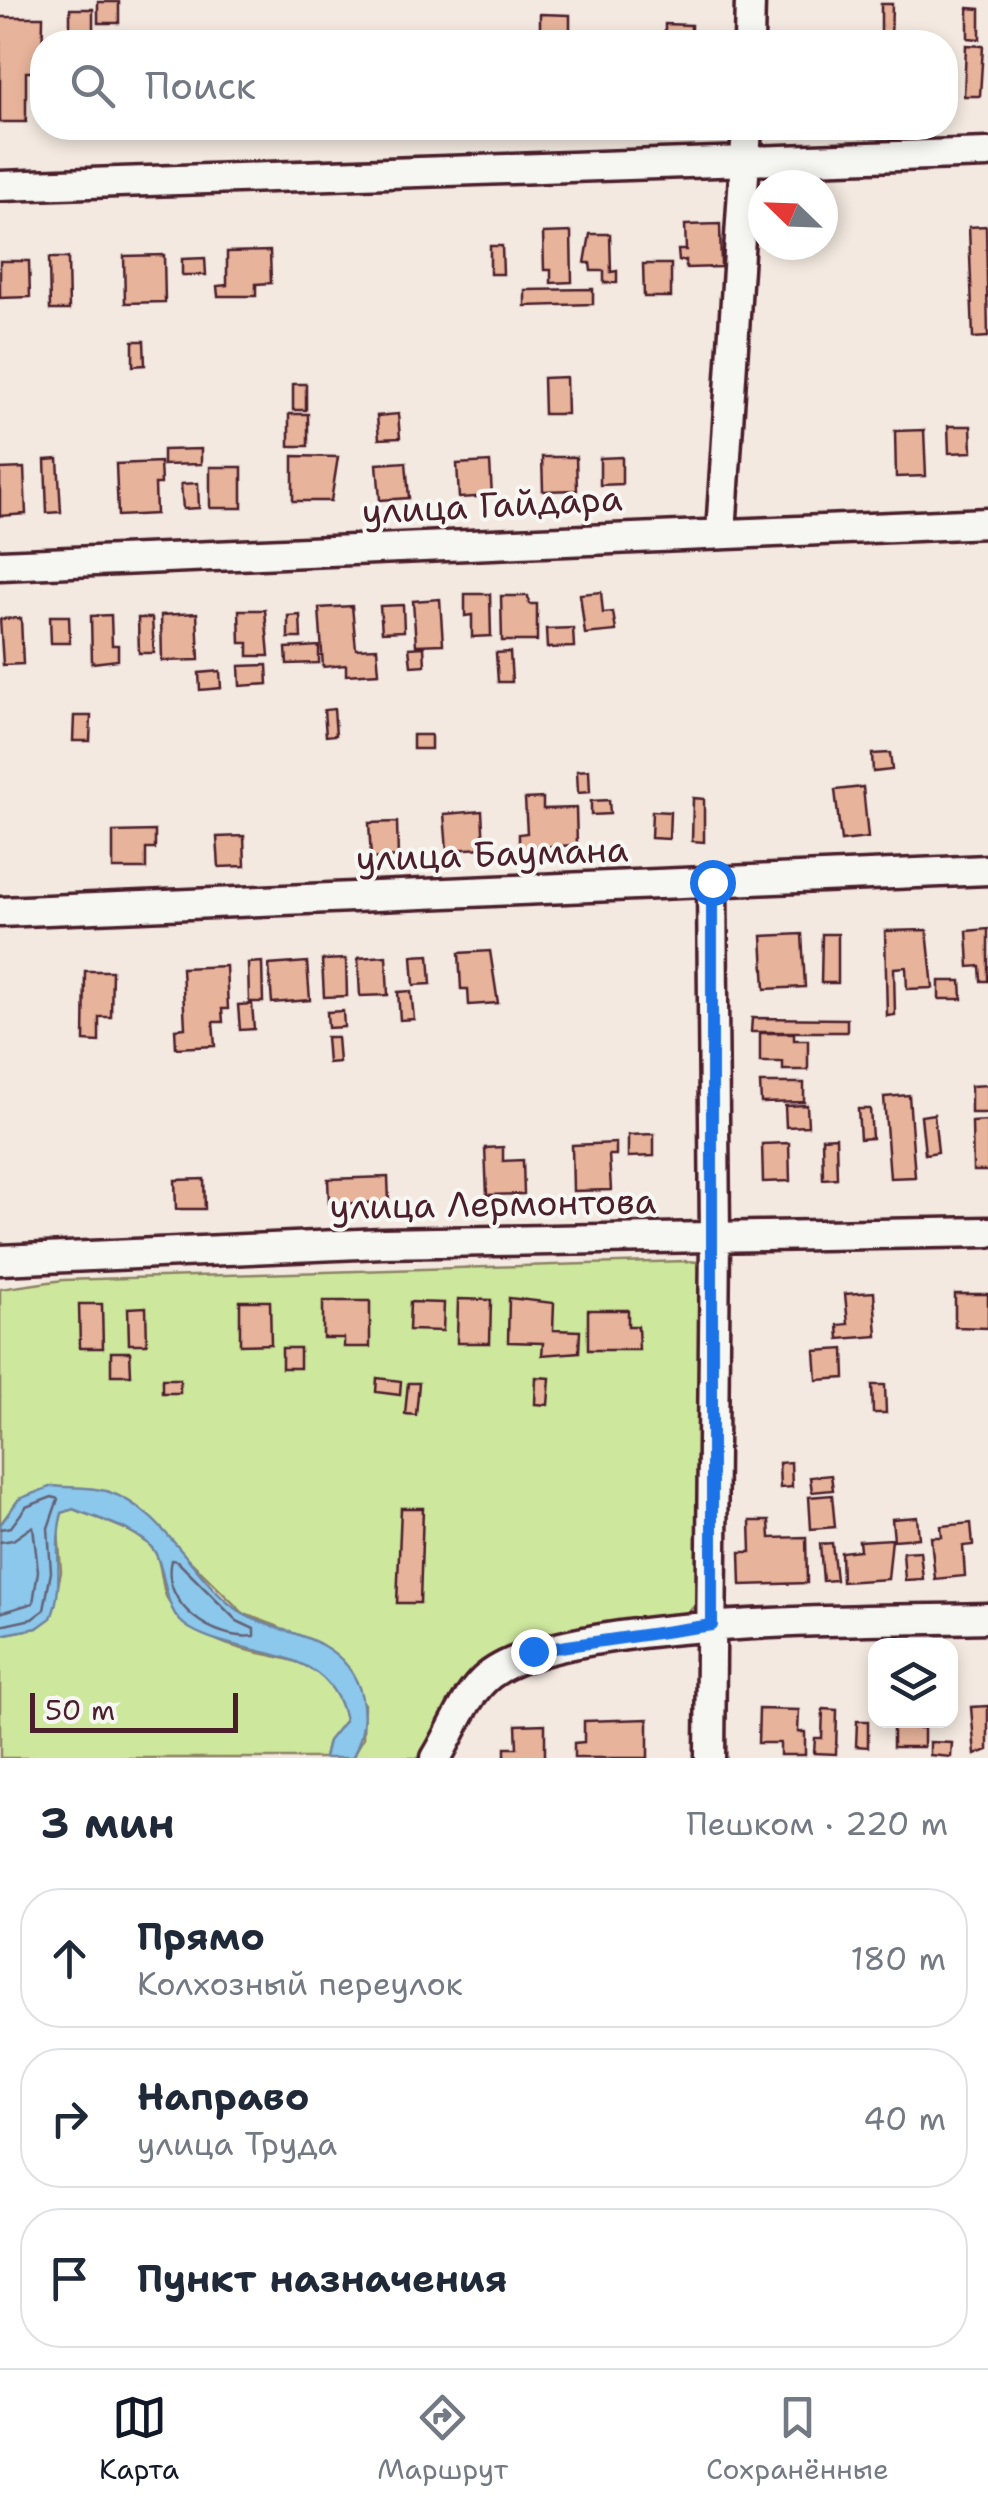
<!DOCTYPE html>
<html lang="ru">
<meta charset="utf-8">
<style>
body{margin:0;font-family:"Shantell Sans",sans-serif;background:#f6f6f7;color:#1f2937}
.controls{position:absolute;right:30px;bottom:30px;display:grid;overflow:hidden;border-radius:20px;box-shadow:0 5px 15px #0003}
.controls button{width:90px;height:90px;display:grid;place-items:center;padding:0;border:0;border-bottom:2px solid #e0e1e3;background:#fff;color:#1f2937;font:50px sans-serif}
.compass{position:absolute;left:748px;top:170px;width:90px;height:90px;border-radius:50%;background:#fff;box-shadow:0 5px 15px #0003;rotate:293deg}
.scale{position:absolute;left:30px;bottom:25px;width:208px;box-sizing:border-box;padding-left:10px;border:5px solid #4a1f2b;border-top:0;font-size:28px;line-height:35px;white-space:nowrap;color:#4a1f2b;-webkit-text-stroke:8px #f6f6f2;paint-order:stroke}
.stop{position:absolute;width:30px;height:30px;margin:-22px;border:8px solid #1a73e8;border-radius:50%;background:#fff}
.stop.end{background:#1a73e8;border-color:#fff;box-shadow:0 2px 10px #0008}
.list{margin:0;padding:0;list-style:none}
h2{display:flex;justify-content:space-between;align-items:center;height:130px;margin:0;padding:0 40px;font-size:42px}
h2 small{font-size:32px;font-weight:400;color:#747a83}
.list li{display:grid;grid-template-columns:65px 1fr auto;gap:30px;align-items:center;box-sizing:border-box;height:140px;margin:0 20px 20px;padding:0 20px;border:2px solid #e0e1e3;border-radius:40px}
.list b{display:block;font-size:38px;white-space:nowrap}
.list p{margin:0;font-size:32px;white-space:nowrap;color:#747a83}
.list em{font-size:32px;font-style:normal;color:#747a83}
.icon{flex:none;width:55px;height:55px;fill:none;stroke:currentColor;stroke-width:2;stroke-linecap:round;stroke-linejoin:round}
.map{position:relative;flex:none;width:988px;height:1758px;overflow:hidden}
.search{position:absolute;background:#fff;box-shadow:0 5px 15px #0003;left:30px;right:30px;top:30px;height:110px;display:flex;align-items:center;gap:25px;box-sizing:border-box;padding:0 35px;border-radius:40px;color:#747a83;font-size:38px}
.sheet{height:610px;background:#fff}
nav{display:flex;justify-content:space-around;align-items:center;box-sizing:border-box;height:140px;border-top:2px solid #e0e1e3;background:#fff;font-size:28px;color:#747a83}
nav a{display:grid;justify-items:center;gap:5px}
nav .on{color:#111827}
.map>svg:first-child{display:block}
</style>
<div class="map">
<svg width="988" height="1758" viewBox="0 0 988 1758">
<rect width="100%" height="100%" fill="#f3e9e0"/>
<filter id="ink" filterUnits="userSpaceOnUse"><feTurbulence type="fractalNoise" baseFrequency=".01" numOctaves="2"/><feDisplacementMap in="SourceGraphic" scale="20" xChannelSelector="R" yChannelSelector="G"/><feConvolveMatrix kernelMatrix="1 2 1 2 8 2 1 2 1" color-interpolation-filters="sRGB"/></filter>
<g filter="url(#ink)">
<path fill="#cde79d" stroke="#8c8364" stroke-width="2.5" d="M685 1261 699 1262 708 1276 698 1602 680 1621C636 1626 537 1625 504 1652 469 1680 446 1720 424 1758H352L363 1739 364 1704 277 1626 244 1614 132 1504 105 1491 19 1499 0 1525V1289L63 1280Z
M73 1509C97 1519 140 1529 155 1552 162 1564 161 1583 166 1596 172 1610 205 1635 219 1641 271 1664 330 1647 345 1720L328 1741 324 1758H0V1635L37 1628 51 1617 61 1572 58 1529 62 1513Z"/>
<path fill="#8bc8eb" stroke="#71849e" stroke-width="2.5" d="M52 1486C69 1488 89 1486 106 1491 166 1509 193 1582 243 1614 267 1628 298 1631 322 1645 365 1669 374 1718 352 1758H324L328 1741 345 1720C329 1641 244 1661 189 1628 162 1612 168 1576 155 1552 141 1529 97 1519 73 1509L62 1513C52 1548 66 1583 51 1618L37 1628 0 1635V1525L19 1499Z"/>
<g fill="none" stroke-linecap="round" stroke-linejoin="round">
<path stroke="#646378" stroke-width="2.5" d="M0 1529 11 1527 26 1507 52 1497 58 1499 48 1528 51 1572 44 1610 32 1619 0 1626
M0 1542 13 1540 33 1526 38 1571 33 1603 0 1613
M171 1560 177 1561 237 1621 254 1629V1636C215 1641 160 1605 171 1560Z"/>
</g>
<path fill="#e7b39a" stroke="#4a1f2b" stroke-width="2.5" d="M98 2H119V23H98Z
M881 4H892L891 42H881Z
M968 8 980 9V39L968 38Z
M70 9H93V34H70Z
M540 14 570 15V31H540Z
M0 17H43L42 72H26V122H0Z
M665 24 691 25V42H665Z
M825 34 874 37 873 42H824Z
M966 45 983 46 980 96H964Z
M720 224 721 267 686 268V260L679 261 678 250H686L685 225Z
M986 226 988 337 973 338 969 227Z
M571 232 572 282 551 283V270H544L543 233Z
M590 234H610L611 272 617 271V283H604V271H591L590 263H585Z
M490 246H502L503 274H490Z
M270 251 271 283 256 284V296H218L217 286 227 285V252Z
M164 255 165 302 125 303 124 256Z
M49 258H68L69 310H50Z
M205 258 206 275H182V259Z
M0 261H29L30 297 0 298Z
M643 264H671V297H644Z
M593 289V304L525 306V290Z
M133 341H144L145 365 133 366Z
M566 377 567 414H544L543 378Z
M293 384H306V410H293Z
M289 414H308V446H289Z
M398 414 400 438 379 439 377 416Z
M948 426H971L972 452 949 453Z
M924 430 926 476 896 477 895 431Z
M201 449V464L163 465V450Z
M293 456 338 457 331 501H293Z
M542 457H576L577 490 543 491Z
M622 457V484L600 485V458Z
M58 459 61 512 47 513 45 460Z
M160 462 161 484H155L156 514 118 516 116 464Z
M406 462 409 498 380 500 377 464Z
M490 462 492 496 459 498 457 464Z
M210 467H242V508H210Z
M24 468 26 514 0 516V469Z
M198 483 199 508 183 509 181 484Z
M601 592 603 613 613 612 616 631 585 634 580 594Z
M465 594H490L491 636 472 637V615L465 616Z
M501 596H528L529 604H537V641H502Z
M440 599 443 644 416 645 413 601Z
M403 605 404 631 382 632 380 606Z
M352 606 356 649 377 648 379 673 346 675V665L323 667 319 608Z
M239 610H265L269 656H248V643H240Z
M197 613 199 660 162 661 161 615Z
M111 615 112 645H118V660L92 663 91 616Z
M300 615 301 638H288V616Z
M50 616H69L70 643H51Z
M21 618 23 664 3 665 0 619Z
M138 618H152L154 653H139Z
M573 628 574 647 547 648 546 629Z
M319 646V663L287 664 286 648Z
M424 647 425 665 411 666 409 648Z
M510 652 512 682H498L496 653Z
M267 665 268 684 240 686 239 666Z
M220 671 221 688 200 690 199 673Z
M334 709 336 735 326 736 324 710Z
M74 716H91L90 741H73Z
M413 735H431V749H413Z
M890 753 892 770 873 772 872 754Z
M589 770 590 792 578 793 577 771Z
M863 787 868 838 841 841 835 790Z
M543 798V809L576 808 577 845 519 848V834L527 833 525 799Z
M693 798 704 799V842L692 841Z
M609 800 610 814 591 815V801Z
M482 811 484 848 447 850 444 814Z
M652 811 670 812 669 839 651 838Z
M397 822 398 857 371 859 369 823Z
M155 831V849H146V869H113V832Z
M244 836 245 866 219 867 217 837Z
M988 929V981H981L980 966 969 967 967 931Z
M927 930 933 988 907 989 906 967 894 968 895 1015 887 1016 885 931Z
M802 934 805 987 765 989 762 936Z
M822 934H838V983H821Z
M490 951 498 1003 469 1005 468 989H461L459 953Z
M429 955 431 984 414 985 412 956Z
M386 956 388 995 360 996 358 958Z
M346 959 347 996 324 997 322 960Z
M262 962 263 1002H249L248 963Z
M307 962 310 1000 272 1003 269 965Z
M226 966 228 1009H222L223 1022H213L215 1046 176 1048 175 1029 185 1028 182 968Z
M85 971H112L111 1017H99V1042L84 1041Z
M939 981H961L962 999H939Z
M411 991 414 1019 400 1020 398 992Z
M252 1004 254 1029 240 1030 238 1005Z
M343 1011 344 1027 328 1028 327 1012Z
M752 1018 847 1019V1032H751Z
M760 1033H794V1040H808V1070H783V1062H760Z
M326 1037H337L339 1062 328 1063Z
M760 1083H804V1102L761 1103Z
M988 1085V1113H971V1086Z
M909 1095 915 1177 890 1178 884 1097Z
M807 1105 808 1126 786 1127 785 1106Z
M858 1109H870L872 1138 860 1139Z
M934 1114 938 1152 925 1154 921 1116Z
M988 1121V1171H973L972 1122Z
M654 1134V1156L628 1157V1135Z
M836 1137 837 1178 823 1179 822 1138Z
M616 1143V1155H609L611 1190 573 1191 572 1145Z
M789 1143 790 1181 763 1182 762 1144Z
M503 1147V1161L523 1160 524 1194 487 1195 485 1148Z
M388 1177 389 1202 329 1204 328 1179Z
M204 1179 205 1209H176L175 1180Z
M874 1292 877 1336 839 1339 838 1325 848 1324 845 1294Z
M955 1294H988V1328L955 1327Z
M509 1298 554 1303 553 1330 580 1331 579 1352 542 1355 543 1343 508 1342Z
M458 1299 491 1300 490 1343H457Z
M240 1301H270L271 1344 240 1345Z
M323 1301H370V1347H344V1338H323Z
M410 1302 444 1303 443 1331 409 1330Z
M79 1304H102L103 1348H80Z
M146 1307 147 1344H129L128 1308Z
M588 1310H628V1326H638L639 1350H588Z
M282 1348H300V1368H282Z
M844 1349 845 1378 817 1380 815 1351Z
M111 1352H130L131 1375H111Z
M536 1377 550 1378 548 1405 535 1404Z
M377 1378 401 1381 400 1395 376 1392Z
M162 1379H180V1393H162Z
M408 1383H419L416 1415 405 1414Z
M872 1385H885L886 1413H873Z
M791 1462 792 1487 780 1488 779 1463Z
M831 1475 833 1490 812 1492 810 1477Z
M832 1495 835 1527 811 1529 809 1497Z
M401 1508H423L420 1603H397Z
M917 1517 919 1538 894 1540 892 1519Z
M750 1521H769L770 1538 806 1537 807 1583 741 1585 740 1552H751Z
M971 1523 973 1545 963 1546 965 1576 935 1579 931 1537H942L941 1526Z
M892 1539 888 1579 842 1582 841 1552 860 1550 859 1541Z
M832 1543 836 1580 823 1581 820 1544Z
M920 1551 923 1579 905 1580 903 1552Z
M988 1706V1750L975 1755 971 1707Z
M759 1709 799 1710 798 1732H805V1755H780V1743H758Z
M823 1709 837 1710 836 1754 814 1753 815 1738H822Z
M648 1719V1758H574V1743L584 1742V1721Z
M893 1720H915V1728H924V1747H893Z
M857 1721H868V1747L856 1746Z
M545 1724V1758H505V1748H517L516 1725Z
M930 1742 952 1743 951 1757 930 1755Z"/>
<g fill="none" stroke-linecap="round" stroke-linejoin="round">
<defs>
<path id="minor" d="M749 42 750 0
M0 186 988 153
M721 533 747 128
M0 565 988 523
M0 912 988 870
M0 1260 382 1243 988 1232
M436 1758C451 1734 464 1699 484 1680 551 1615 887 1621 988 1618
M710 1758 715 1237 712 882"/>
</defs>
<use href="#minor" stroke="#4a1f2b" stroke-width="35"/>
<use href="#minor" stroke="#f6f6f2" stroke-width="28"/>
</g>
</g>
<g fill="none" stroke-linecap="round" stroke-linejoin="round" filter="url(#ink)">
<path stroke="#1a73e8" stroke-width="12" d="M533 1651 712 1625V882"/>
</g>
<g text-anchor="middle" stroke-width="8" stroke-linejoin="round" paint-order="stroke">
<g font-size="35" fill="#4a1f2b" stroke="#f6f6f2">
<text transform="translate(492 505) rotate(-3)" y="12">улица Гайдара</text>
<text transform="translate(492 854) rotate(-2)" y="12">улица Баумана</text>
<text transform="translate(493 1204) rotate(-1)" y="12">улица Лермонтова</text>
</g>
</g>
</svg>
<div class="controls">
<button><svg class="icon" aria-label="layers" viewBox="0 0 24 24"><path d="M12 4l9 5-9 5-9-5zM3 14l9 5 9-5"/></svg></button>
</div>
<svg class="compass" viewBox="-18 -18 36 36"><path d="M0-13l5 13h-10z" fill="#e53935"/><path d="M0 13l5-13h-10z" fill="#747a83"/></svg>
<div class="scale">50 m</div>
<div class="stop" style="left:712px;top:882px"></div>
<div class="stop end" style="left:533px;top:1651px"></div>
<div class="search"><svg class="icon" aria-label="search" viewBox="0 0 24 24"><circle cx="10" cy="10" r="6"/><path d="M15 15l6 6"/></svg>Поиск</div>
</div>
<section class="sheet">
<h2>3 мин<small>Пешком · 220 m</small></h2>
<ul class="list">
<li><svg class="icon" aria-label="ahead" viewBox="0 0 24 24"><path d="M12 20V5M6 11l6-6 6 6"/></svg><div><b>Прямо</b><p>Колхозный переулок</p></div><em>180 m</em></li>
<li><svg class="icon" aria-label="right" viewBox="0 0 24 24"><path d="M7 20v-9h11M14 6l5 5-5 5"/></svg><div><b>Направо</b><p>улица Труда</p></div><em>40 m</em></li>
<li><svg class="icon" aria-label="arrive" viewBox="0 0 24 24"><path d="M6 21V4h12l-3 4 3 4H6"/></svg><div><b>Пункт назначения</b></div></li>
</ul>
</section>
<nav>
<a class="on"><svg class="icon" aria-label="map" viewBox="0 0 24 24"><path d="M3 6l6-2 6 2 6-2v14l-6 2-6-2-6 2zM9 4v14M15 6v14"/></svg>Карта</a>
<a><svg class="icon" aria-label="directions" viewBox="0 0 24 24"><path d="M12 3l9 9-9 9-9-9zM9 14v-3h6M13 9l2 2-2 2"/></svg>Маршрут</a>
<a><svg class="icon" aria-label="saved" viewBox="0 0 24 24"><path d="M7 4h10v16l-5-4-5 4z"/></svg>Сохранённые</a>
</nav>
